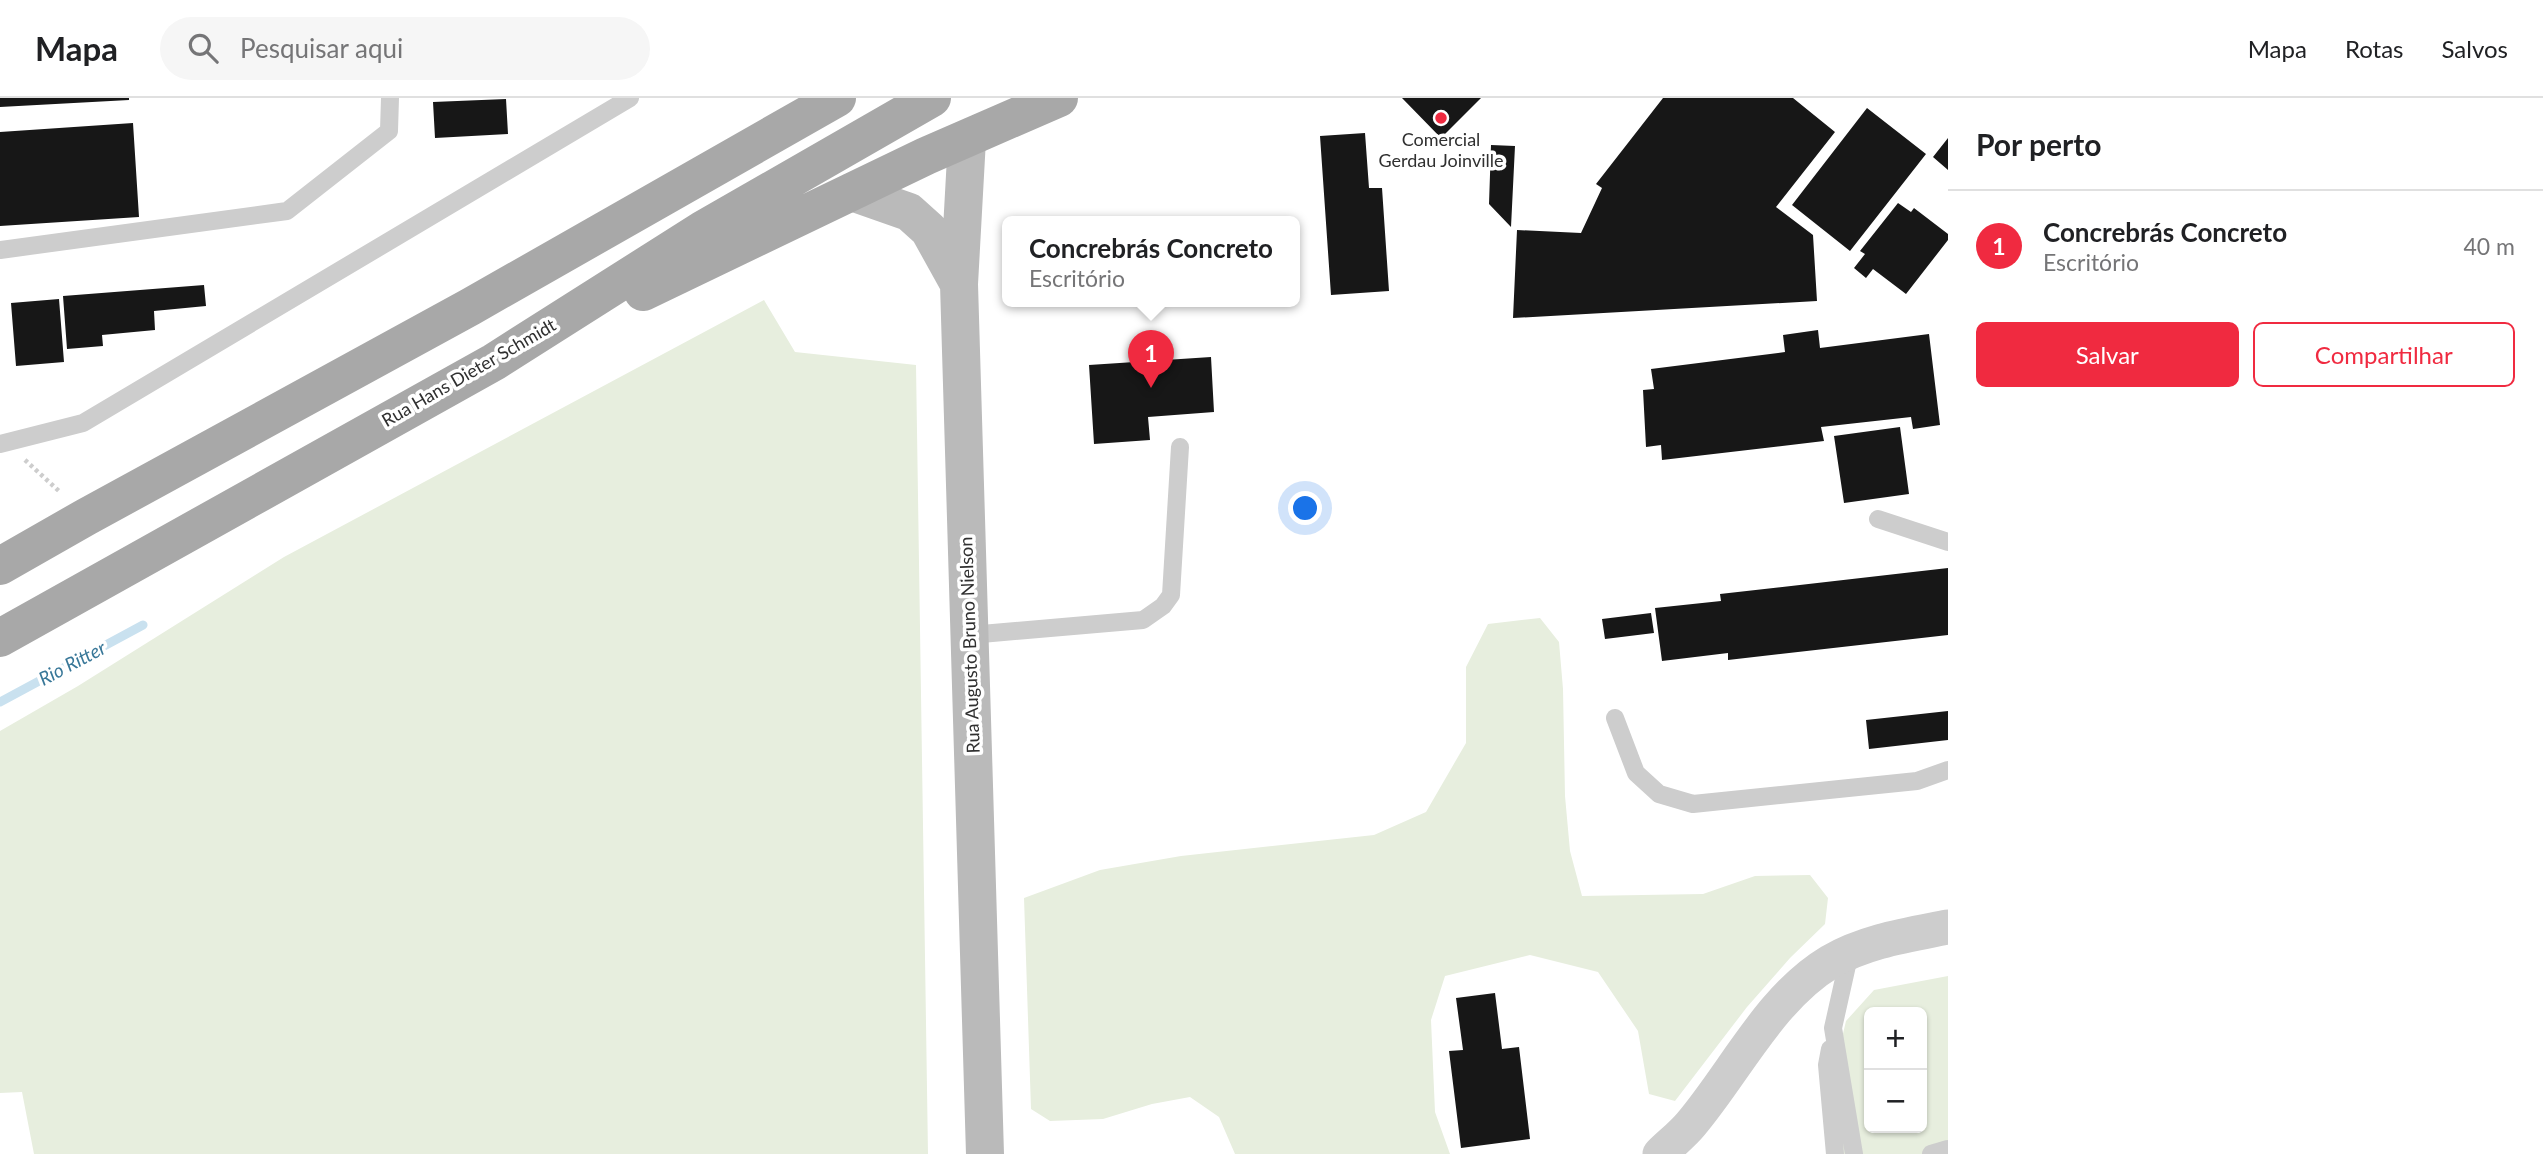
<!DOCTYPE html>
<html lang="pt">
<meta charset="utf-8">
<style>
body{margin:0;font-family:Lato,sans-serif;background:#f6f6f6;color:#202124}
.controls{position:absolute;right:21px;bottom:21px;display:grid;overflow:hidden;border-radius:10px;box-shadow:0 2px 5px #0004}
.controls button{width:63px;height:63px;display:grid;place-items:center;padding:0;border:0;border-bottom:2px solid #e0e0e0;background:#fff;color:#202124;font:35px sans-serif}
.you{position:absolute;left:1306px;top:411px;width:24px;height:24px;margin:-18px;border:5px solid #fff;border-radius:50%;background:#1a73e8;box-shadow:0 0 0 10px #1a73e833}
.badge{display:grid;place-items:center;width:46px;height:46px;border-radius:50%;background:#f02a40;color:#fff;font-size:23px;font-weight:700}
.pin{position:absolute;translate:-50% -58px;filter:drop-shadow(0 2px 4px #0008)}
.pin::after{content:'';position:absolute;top:37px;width:24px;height:21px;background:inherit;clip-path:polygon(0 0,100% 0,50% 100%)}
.popup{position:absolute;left:1002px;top:118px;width:298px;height:91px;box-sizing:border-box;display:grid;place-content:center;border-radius:10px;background:#fff;filter:drop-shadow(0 2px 5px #0005);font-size:23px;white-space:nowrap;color:#757577}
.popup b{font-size:26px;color:#202124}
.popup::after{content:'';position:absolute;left:50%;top:100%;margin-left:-14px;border:14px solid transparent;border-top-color:#fff}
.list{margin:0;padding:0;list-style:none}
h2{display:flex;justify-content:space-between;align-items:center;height:91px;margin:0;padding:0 28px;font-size:30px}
h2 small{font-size:23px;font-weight:400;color:#757577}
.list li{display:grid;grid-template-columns:46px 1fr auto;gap:21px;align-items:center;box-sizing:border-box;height:112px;padding:0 28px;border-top:2px solid #e0e0e0}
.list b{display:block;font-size:26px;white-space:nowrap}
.list p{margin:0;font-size:23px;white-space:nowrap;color:#757577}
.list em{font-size:23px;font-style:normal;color:#757577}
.actions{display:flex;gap:14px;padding:21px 28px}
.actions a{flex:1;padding:16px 0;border:2px solid #f02a40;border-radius:10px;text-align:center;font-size:24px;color:#f02a40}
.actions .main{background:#f02a40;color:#fff}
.icon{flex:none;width:38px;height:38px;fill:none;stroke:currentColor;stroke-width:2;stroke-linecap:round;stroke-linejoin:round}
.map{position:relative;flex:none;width:1948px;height:1056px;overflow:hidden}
header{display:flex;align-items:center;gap:42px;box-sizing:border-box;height:98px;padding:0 35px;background:#fff;border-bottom:2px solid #e0e0e0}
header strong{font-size:33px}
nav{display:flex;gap:38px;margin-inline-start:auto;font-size:24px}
.search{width:490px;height:63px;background:#f6f6f6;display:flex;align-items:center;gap:18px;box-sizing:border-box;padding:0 24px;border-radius:38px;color:#757577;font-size:26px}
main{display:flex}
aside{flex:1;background:#fff}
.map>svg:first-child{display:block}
</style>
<header>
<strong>Mapa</strong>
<div class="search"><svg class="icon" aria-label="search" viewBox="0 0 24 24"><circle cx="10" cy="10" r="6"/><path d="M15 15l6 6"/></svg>Pesquisar aqui</div>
<nav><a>Mapa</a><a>Rotas</a><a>Salvos</a></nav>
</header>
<main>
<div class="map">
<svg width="1948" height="1056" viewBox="0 0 1948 1056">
<rect width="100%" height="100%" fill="#fff"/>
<path fill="#e7eede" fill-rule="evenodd" d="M764 202 795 254 916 267 928 1056H34L22 994 0 995V633L78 588 284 459Z
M1540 520 1559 544 1563 591 1565 698 1570 753 1582 798 1703 796 1755 778 1810 777 1828 800 1825 826 1790 860 1747 909 1675 1003 1649 996 1638 933 1598 874 1530 857 1445 878 1431 922 1435 1014 1450 1056H1235L1219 1019 1190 999 1152 1006 1103 1021 1050 1023 1031 1011 1024 800 1100 772 1181 758 1374 737 1426 714 1466 645V569L1488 526Z
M1948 878V1056H1840L1830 990 1846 923 1874 892ZM1869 914H1922V1030H1869Z"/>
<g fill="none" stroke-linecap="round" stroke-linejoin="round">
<path stroke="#c9e1ef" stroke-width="9" d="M0 604 143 527"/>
</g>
<path fill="#171717" d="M0 0H129V2L0 9Z
M1402 0H1481L1441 40Z
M1663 0H1793L1835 34 1776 109 1813 137 1817 203 1513 220 1517 132 1581 135 1602 90 1596 86Z
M506 1 508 36 435 40 433 4Z
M1867 10 1926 56 1850 153 1792 107Z
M133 25 139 119 0 128V34Z
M1365 35 1369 90H1382L1389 193 1331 197 1320 38Z
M1948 40V72L1933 59Z
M1491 47 1515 48 1511 129 1489 106Z
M1898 105 1911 114 1914 110 1948 136V142L1906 196 1873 171 1866 180 1854 170 1865 156 1860 153Z
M204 187 206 208 154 213 155 232 102 237 103 248 67 251 63 198Z
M59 201 64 264 16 268 11 205Z
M1818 232 1820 250 1929 236 1940 327 1913 331 1911 319 1821 329 1824 343 1662 362 1661 347 1646 349 1643 292 1654 291 1651 271 1785 254 1783 237Z
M1211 259 1214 314 1148 319 1150 342 1094 346 1089 267Z
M1900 329 1909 396 1844 405 1834 338Z
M1948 470V537L1728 562V555L1662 563 1655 510 1721 503 1720 496Z
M1651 515 1654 535 1605 541 1602 521Z
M1948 613V642L1869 651 1866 622Z
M1495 895 1502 951 1519 949 1530 1041 1461 1050 1449 953 1463 952 1456 900Z"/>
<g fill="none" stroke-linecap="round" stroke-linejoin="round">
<path stroke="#cdcdcd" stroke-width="4.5" stroke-dasharray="3.5 3.5" stroke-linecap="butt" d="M25 362 60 394"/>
<path stroke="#cdcdcd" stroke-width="18" d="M0 152 287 113 389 33 390 0
M0 346 83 325 630 0
M1878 421 1948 444
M970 537 1143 522 1163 508 1171 497 1180 349
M1615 620 1636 675 1659 696 1693 706 1917 683 1948 672
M1850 854 1833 930 1854 1056
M1830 951 1827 967 1835 1056
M1931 1056 1948 1051"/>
<path stroke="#cdcdcd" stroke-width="35" d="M1660 1056C1670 1046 1682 1037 1691 1026 1735 974 1770 900 1830 864 1866 843 1908 837 1948 829"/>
<path stroke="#bababa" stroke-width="38" d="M967 41 959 186 985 1056
M852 94 909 114 929 132 959 186"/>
<path stroke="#a8a8a8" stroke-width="38" d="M643 194 926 58 1059 0
M0 468 86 419 470 209 837 0
M0 540 494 264 702 132 932 0"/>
</g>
<circle fill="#f02a40" stroke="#fff" stroke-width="2.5" cx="1441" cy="20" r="7"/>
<g text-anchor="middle" stroke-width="7" stroke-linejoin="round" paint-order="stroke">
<g font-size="18" fill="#303030" stroke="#fff">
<text x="1441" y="48">Comercial<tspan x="1441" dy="21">Gerdau Joinville</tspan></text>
</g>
<g font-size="18" fill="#303030" stroke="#fff">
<text transform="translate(469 275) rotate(-30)" y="6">Rua Hans Dieter Schmidt</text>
<text transform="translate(970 547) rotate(-92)" y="6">Rua Augusto Bruno Nielson</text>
</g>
<g font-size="19" font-style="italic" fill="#387798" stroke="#fff">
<text transform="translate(72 565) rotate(-28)" y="7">Rio Ritter</text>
</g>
</g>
</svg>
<div class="controls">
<button>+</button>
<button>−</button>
</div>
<div class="you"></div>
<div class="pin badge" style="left:1151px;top:290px">1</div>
<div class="popup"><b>Concrebrás Concreto</b>Escritório</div>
</div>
<aside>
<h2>Por perto<small></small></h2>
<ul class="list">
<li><span class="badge">1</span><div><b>Concrebrás Concreto</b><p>Escritório</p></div><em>40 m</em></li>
</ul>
<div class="actions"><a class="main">Salvar</a><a>Compartilhar</a></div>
</aside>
</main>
